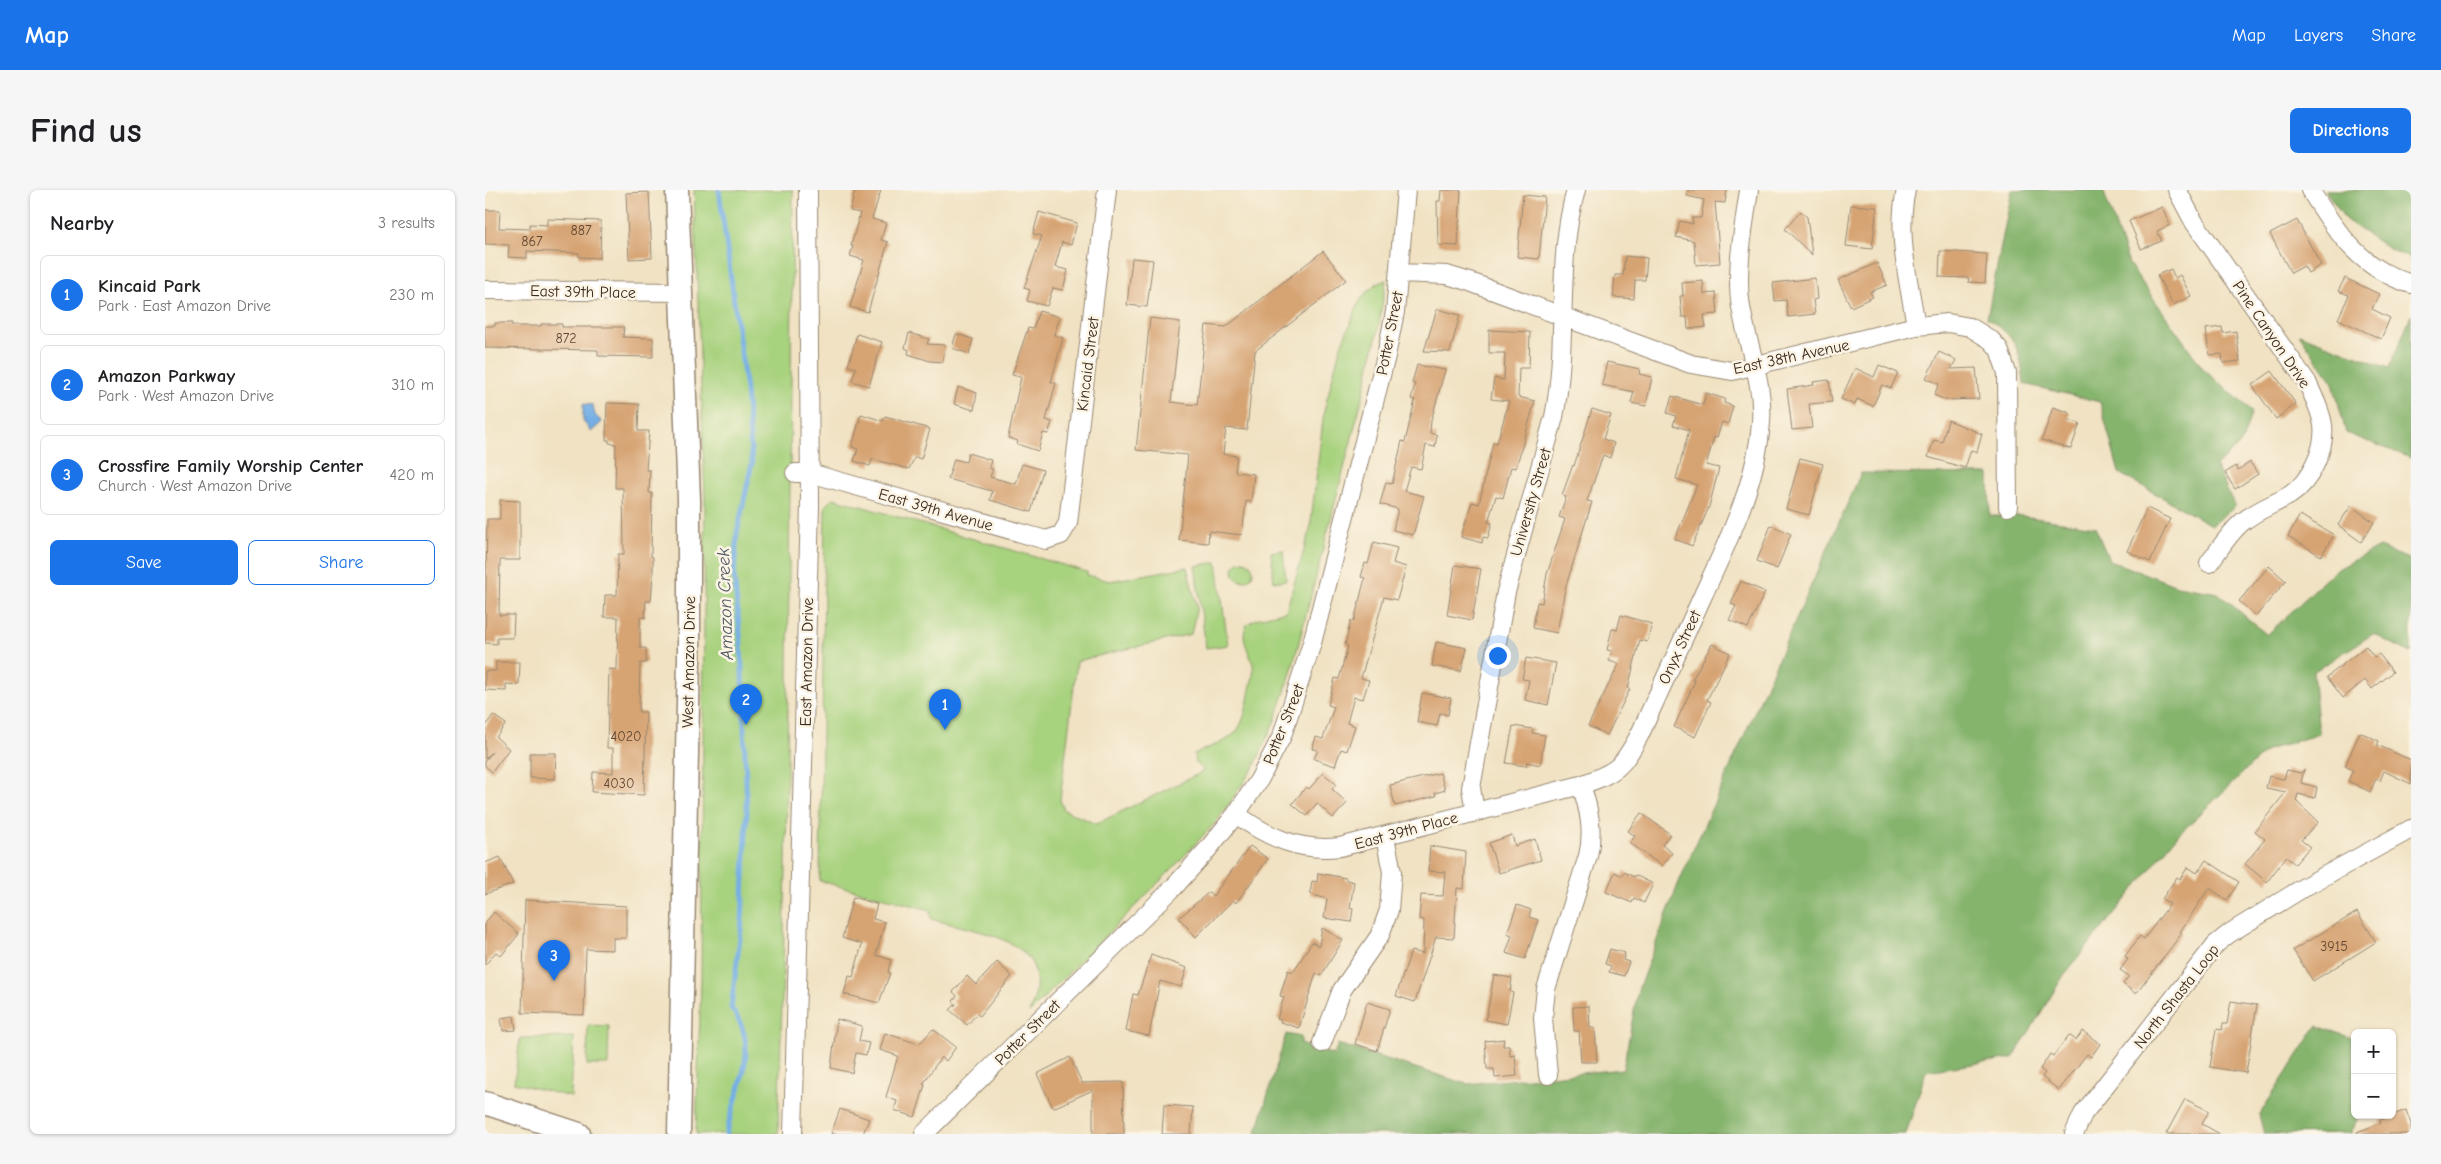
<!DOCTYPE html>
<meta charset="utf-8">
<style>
body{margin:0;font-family:"Comic Neue",sans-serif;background:#f6f6f6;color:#202124}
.controls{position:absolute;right:15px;bottom:15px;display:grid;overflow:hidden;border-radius:8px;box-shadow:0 1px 4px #0004}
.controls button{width:45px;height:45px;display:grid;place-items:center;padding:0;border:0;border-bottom:1px solid #e0e0e0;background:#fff;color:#202124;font:25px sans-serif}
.you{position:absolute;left:1012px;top:465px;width:18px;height:18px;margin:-12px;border:4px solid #fff;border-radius:50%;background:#1a73e8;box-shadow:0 0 0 8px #1a73e833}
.badge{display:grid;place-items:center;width:32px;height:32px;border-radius:50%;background:#1a73e8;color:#fff;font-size:16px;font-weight:700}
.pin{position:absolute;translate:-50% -41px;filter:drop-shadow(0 1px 2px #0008)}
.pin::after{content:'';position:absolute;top:26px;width:18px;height:15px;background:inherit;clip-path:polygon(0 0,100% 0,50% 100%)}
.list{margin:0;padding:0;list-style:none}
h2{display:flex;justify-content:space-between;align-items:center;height:65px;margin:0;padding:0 20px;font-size:21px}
h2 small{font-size:16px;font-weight:400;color:#757577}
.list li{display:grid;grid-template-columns:32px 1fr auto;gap:15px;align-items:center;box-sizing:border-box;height:80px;margin:0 10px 10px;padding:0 10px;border:1px solid #e0e0e0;border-radius:8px}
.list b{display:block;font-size:19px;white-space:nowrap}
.list p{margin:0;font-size:16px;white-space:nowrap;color:#757577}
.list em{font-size:16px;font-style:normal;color:#757577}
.actions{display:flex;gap:10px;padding:15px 20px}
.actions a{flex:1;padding:11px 0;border:1px solid #1a73e8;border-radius:8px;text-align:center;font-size:18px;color:#1a73e8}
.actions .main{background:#1a73e8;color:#fff}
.map{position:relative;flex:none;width:1926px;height:944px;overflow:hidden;border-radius:8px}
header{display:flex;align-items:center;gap:30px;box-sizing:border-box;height:70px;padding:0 25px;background:#1a73e8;color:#fff}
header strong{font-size:24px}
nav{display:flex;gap:28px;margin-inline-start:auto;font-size:18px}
.intro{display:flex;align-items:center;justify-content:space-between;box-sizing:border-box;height:120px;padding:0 30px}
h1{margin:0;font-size:35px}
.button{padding:12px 22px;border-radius:8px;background:#1a73e8;color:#fff;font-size:18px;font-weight:700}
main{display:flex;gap:30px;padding:0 30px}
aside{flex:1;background:#fff;border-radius:8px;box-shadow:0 1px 4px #0004}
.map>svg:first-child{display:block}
</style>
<header>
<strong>Map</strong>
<nav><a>Map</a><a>Layers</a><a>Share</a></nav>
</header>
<div class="intro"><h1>Find us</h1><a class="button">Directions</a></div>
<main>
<aside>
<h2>Nearby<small>3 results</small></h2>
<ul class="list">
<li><span class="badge">1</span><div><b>Kincaid Park</b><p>Park · East Amazon Drive</p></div><em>230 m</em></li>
<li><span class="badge">2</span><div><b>Amazon Parkway</b><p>Park · West Amazon Drive</p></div><em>310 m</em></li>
<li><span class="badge">3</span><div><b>Crossfire Family Worship Center</b><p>Church · West Amazon Drive</p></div><em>420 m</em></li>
</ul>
<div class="actions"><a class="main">Save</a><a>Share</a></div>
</aside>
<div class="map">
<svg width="1926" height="944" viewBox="0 0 1926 944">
<rect width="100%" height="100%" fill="#fcf5e5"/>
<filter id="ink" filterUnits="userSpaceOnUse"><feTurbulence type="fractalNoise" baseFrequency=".02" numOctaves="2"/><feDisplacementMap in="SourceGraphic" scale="10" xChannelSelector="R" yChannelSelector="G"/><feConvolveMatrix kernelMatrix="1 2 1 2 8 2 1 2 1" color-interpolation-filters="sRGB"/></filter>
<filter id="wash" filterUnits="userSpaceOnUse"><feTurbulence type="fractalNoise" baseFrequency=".0096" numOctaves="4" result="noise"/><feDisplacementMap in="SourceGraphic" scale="20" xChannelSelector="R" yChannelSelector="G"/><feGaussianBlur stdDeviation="1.12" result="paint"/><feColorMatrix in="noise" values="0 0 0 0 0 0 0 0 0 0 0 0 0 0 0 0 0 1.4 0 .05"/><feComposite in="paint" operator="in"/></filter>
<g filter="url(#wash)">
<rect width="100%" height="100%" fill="#f0e2c3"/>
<path fill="#a7d27e" stroke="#717e4e" d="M209 0H308L301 680 293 944H211L216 792 220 309Z
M901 90 894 135 880 197 806 483 791 528 769 577 732 631 684 682 544 823C576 749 496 743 446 729L445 720 335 691 340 316 348 308 602 382V385L625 391 702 377 712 417 706 444 592 471 575 610 579 620 611 634 719 581 711 573 709 564C747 547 756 550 764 505 765 496 770 484 768 475 765 462 754 448 762 435 766 428 792 424 801 421L825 340 839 221 855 158 875 110 889 95Z
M798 360 801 390 789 392 786 362Z
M748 381a10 10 0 1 1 20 0a10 10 0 1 1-20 0Z
M732 372 743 455 721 458 710 376Z
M103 835 124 836 123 875H102Z
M89 847 86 907 29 893 35 848Z"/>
<path fill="#85b46d" stroke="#606f46" d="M1527 0H1618L1644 74 1719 180 1767 221 1757 252 1731 276 1750 317 1726 335 1634 283 1615 212 1539 194C1535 159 1532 148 1502 128Z
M1840 0H1926V69L1904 59 1861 30Z
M1926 125V268L1861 243 1848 193 1814 144 1904 178Z
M1376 283 1504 284 1505 326H1537L1610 337 1624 370 1692 396 1733 403 1782 445 1849 381 1894 357 1926 370V463L1888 444 1828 482 1834 544 1782 560 1693 645 1579 785 1528 868 1441 881 1421 944H771L801 844 816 847V854L849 865 853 854 982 894 1138 879 1153 800 1194 692Z
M1832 836 1870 849V925H1874L1866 943 1779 944 1774 925Z"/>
<path fill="#75afe5" stroke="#586c82" d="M98 214 108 215 110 225 117 232 106 242 98 230Z"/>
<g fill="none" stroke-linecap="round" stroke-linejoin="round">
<path stroke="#75afe5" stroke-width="5" d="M234 0 261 200 267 273 252 343 249 386 256 454 262 620 257 732 246 818C278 858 250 901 241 944"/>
</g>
<g id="blocks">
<path fill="#d6a372" d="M370 0H396L387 29 401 33 396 50 403 52 383 122 365 117 379 70 365 66 368 56H366L375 23 365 21Z
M956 0H976L973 56 953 55 952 11H955Z
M1203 0H1242L1240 13 1230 12 1235 73 1211 75 1209 51 1191 47 1195 31 1208 34 1207 28H1216L1219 10 1202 6Z
M164 2 167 68 144 69 141 3Z
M1038 5 1060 7 1054 69 1032 67Z
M1366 15 1392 17 1387 59 1361 56Z
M1677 17 1685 35 1672 41 1677 51 1656 59 1644 31Z
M0 20H15L14 38 45 39V34L62 35V29L116 31 115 68 94 67V63L42 61V68L23 67 24 55 0 54Z
M1316 21 1322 27 1327 65 1300 39Z
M554 22 592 33 586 55 577 52 570 77 583 80 578 100 568 98 562 116 542 111 545 100 539 98 557 46 548 44Z
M1812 30 1836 75 1823 83 1819 76 1806 83 1785 44Z
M838 61 861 90 770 161 762 240 741 238 738 264 752 266 750 282 769 284 766 312 761 311 757 345 724 341 723 353 694 350 703 265 651 260 665 128 695 132 686 212 712 215 721 135 741 137Z
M1455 61 1502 64 1500 93 1483 92 1484 88 1454 87Z
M1140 66 1162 68 1160 90H1150L1149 109 1128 107 1130 85H1138Z
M647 68 668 70 662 117 642 115Z
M1392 73 1402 95 1385 102 1388 107 1366 117 1353 90Z
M1686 79 1690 88 1695 85 1706 106 1688 115 1672 85Z
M1330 88 1332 109 1328 110 1330 124 1303 127 1301 110 1290 111 1288 93Z
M1860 88 1894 104 1887 119 1905 128 1896 149 1853 129 1864 105 1853 101Z
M1218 91 1219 104 1231 103 1233 124 1219 125 1221 137 1203 139 1202 127H1197L1195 106H1198L1197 93Z
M952 119 975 125 965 162 939 161Z
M554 121 575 127 569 145 578 148 566 192 571 193 561 230 567 232 563 244 558 243 553 261 532 254 533 251 523 248 536 187 527 185 543 138 548 139Z
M10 133H27V136H56V134H77V137H139L138 147 168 148V167L113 166V160L0 158V136H10Z
M1737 137 1738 143 1751 141 1755 171 1738 173 1737 164 1724 165 1721 139Z
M1004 140 1045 142 1044 178H1034L1033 207 1050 211 1031 278 1026 277 1018 308 1011 306 1003 332 1007 333 1003 348 998 347 997 353 976 347 987 312 994 314 1008 252 1012 253 1024 211 1006 209 1009 188 1019 190 1020 163H1004Z
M424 143 444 149 442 154 460 155 458 172 445 171 423 164 424 160 420 158Z
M372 144 397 152 384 196 367 191 371 178 363 176Z
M471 144 488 149 484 164 467 158Z
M1454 162 1471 170 1466 179 1491 178 1494 209 1460 210 1449 205 1454 194 1441 188Z
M1122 172 1155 179 1154 184 1167 187 1161 216 1146 213 1149 202 1117 195Z
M932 175 960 180 946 231 945 243 952 245 950 257 941 255 936 279 926 277 919 301 939 306 928 345 908 340 913 319 895 314 901 292 907 294 917 251 920 252 930 210 926 209 930 194 927 193Z
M1394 175 1413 183 1406 198 1397 195 1388 216 1372 209 1370 215 1356 209 1370 178 1389 187Z
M1787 181 1811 214 1791 229 1767 195Z
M1344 190 1347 212 1324 214 1327 238 1307 240 1302 199 1329 195 1328 192Z
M473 197 492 203 489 220 469 214Z
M1221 203 1240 209 1239 213 1248 216 1243 234 1237 232 1232 248 1229 247 1221 275 1234 278 1224 317 1207 356 1190 349 1212 295 1191 289 1204 240 1188 235 1191 226 1182 223 1187 206 1218 215Z
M122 213 154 214 153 241H164L161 280H165L164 303H167L166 366 168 367V384L166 411H161L160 428 155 427V458H161V473H155L154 522H161L159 605 107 602 108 582 128 583V558H122L124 479 132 480 133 427H119L120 405H132L133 364H139L138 298H130L131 254 124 253V250H121Z
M1568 217 1585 223 1583 230 1595 233 1586 259 1557 250Z
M1107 219 1126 225 1118 249 1129 253 1125 268 1118 265 1102 311 1107 312 1080 399 1072 443 1048 438 1052 412 1057 413 1062 384 1080 329 1074 327 1081 307 1077 305 1088 275 1089 276Z
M376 224 398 231 400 226 445 239 436 269 430 267 424 279 387 269 385 276 369 271 373 259 367 257Z
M1463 230 1497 244 1492 262 1486 260 1480 278 1443 267 1449 250 1457 252Z
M483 263 506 270 504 278 508 279 505 287 531 294 537 274 558 280 546 322 505 310 507 301 463 289 469 269 481 272Z
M1315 268 1338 274 1324 325 1301 319Z
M1765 272 1773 284 1750 299 1740 283 1751 276 1753 280Z
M15 310 35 311V370H15L14 425H29L28 448H12V454L0 453 2 329H15Z
M1866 316 1889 332 1876 352 1853 335Z
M1662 318 1685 329 1665 372 1642 361Z
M1815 325 1849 345 1836 366 1803 346Z
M1286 335 1306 344 1292 379 1272 371Z
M889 352 912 358 908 373 921 377 912 410 899 407 876 488 884 490 878 509 869 507 862 533 870 536 862 561 856 559 850 576 829 569 833 560 827 559 831 547 838 549 849 517 843 515 850 488 854 489 863 456 860 455 866 430 869 431 880 388 876 387 880 373 883 374Z
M970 375 996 379 987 430 962 425Z
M1784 376 1801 391 1771 426 1754 411Z
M1256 391 1280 402 1263 438 1244 430 1251 416 1246 414Z
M1136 425 1167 434 1162 452 1155 450 1143 498 1145 499 1122 545 1103 536 1134 474 1124 471 1127 461 1122 460 1127 439 1132 440Z
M951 452 982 458 976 481 947 476Z
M1227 454 1245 463 1222 510 1226 512 1210 547 1189 537 1210 491 1207 490Z
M1881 456 1889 467 1894 464 1908 482 1887 499 1880 490 1858 508 1842 487Z
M1041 468 1071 473 1063 515 1040 510 1044 490 1037 489Z
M11 472H35L34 495 21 494V501L0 500V481H11Z
M937 503 966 508 963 525 955 523 952 536 932 532Z
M8 525 21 534 11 547 24 559 7 582 0 576V571L7 562 0 569V537Z
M1028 536 1048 539 1047 543 1060 545 1055 575 1042 572 1041 576 1021 573Z
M1875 542 1894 551 1892 555 1926 570V594L1899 581 1895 591 1891 589 1885 602 1863 591 1868 580 1860 576Z
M45 563H71L70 589 45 588Z
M1819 579 1816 593 1832 597 1830 608 1813 604 1811 611 1833 632 1816 650 1825 657 1810 674 1801 667 1782 692 1760 674 1780 649 1770 641 1801 602 1781 598 1784 586 1799 589 1802 580 1816 583Z
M838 583 851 594 847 599 862 613 848 628 832 613 822 626 807 614 821 597 824 599Z
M955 583 960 600 950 603 951 606 910 616 905 595Z
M1156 623 1185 644 1177 655 1187 663 1177 676 1145 653 1150 646 1143 641Z
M1027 645 1030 656 1050 649 1056 670 1014 683 1004 653Z
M765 656 783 669 751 713 748 710 711 747 694 728 724 702 728 706Z
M945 656 981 662 979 699 972 698 969 748 951 747 930 812 911 806 926 761 938 764 939 730 934 729 936 705 958 706 960 682 943 681Z
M15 667 28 694 0 704V673Z
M1721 670 1754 692 1742 710 1724 698 1695 742 1697 743 1651 804 1638 794 1644 786 1635 780 1643 769 1640 766 1655 746 1659 749 1685 714 1677 709 1692 687 1695 689 1703 677 1712 683Z
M1130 682 1137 686 1139 682 1149 687 1150 685 1168 694 1159 713 1149 708 1147 713 1121 702Z
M833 683 861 688V690L869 692 865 718 868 719 866 732 839 728 842 709 825 704 827 691 832 692Z
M368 707 392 714 388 729 400 732 391 765 406 770 403 782 405 783 394 813 359 804 364 786 368 787 377 754 357 748Z
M40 710 141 716V748H128V760L101 759 99 825 37 823Z
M1032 715 1046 720 1044 727 1053 730 1040 769 1021 763 1027 745 1022 743Z
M9 722 34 744 16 766 11 762 0 775V733Z
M1872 722 1891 752 1828 791 1808 760Z
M837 738 858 750 836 786 831 783 814 838 795 832 796 830 792 829 799 807 795 806 803 780 808 782 827 752 834 756Z
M1125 759 1140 763 1138 770 1144 772 1139 786 1124 782 1126 776 1120 774Z
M666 765 702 778 696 797 675 791 664 846 641 841 648 804 653 805Z
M512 772 527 786 495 826 492 824 482 835 465 820 471 814 468 811 472 806 468 802 482 786 491 795Z
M1009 785 1027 788 1025 802 1028 803 1022 834 1001 830Z
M1746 811 1772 815 1761 883 1725 877 1731 839 1737 840 1738 834H1742Z
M882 812 905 819 892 861 870 854Z
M1104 816 1105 838H1110L1112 872H1096L1094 841H1089L1088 817Z
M29 826 31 840 18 841 16 828Z
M352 829 377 836 374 851 384 853 381 865 371 863 367 883 346 878Z
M448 839 471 857 461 871 456 867 438 894 440 895 430 927 409 920 412 911 401 907 413 866 395 860 400 843 434 854Z
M1598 841 1615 854 1606 867 1602 864 1574 900 1557 887 1560 883 1555 879 1565 864 1568 866 1584 845 1591 850Z
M1019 849 1018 856H1024L1025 866 1030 865 1032 886 1010 888 1009 879H1002L1000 851Z
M585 867 597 893 638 892 639 944H608V900L568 918 552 884Z
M1700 909 1724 921 1717 934 1735 944H1681Z
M679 915 708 917 706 944H677Z
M355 919 384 929 378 944H346Z
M1921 920 1926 934V944H1872V942L1896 933 1895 930Z"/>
</g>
</g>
<g filter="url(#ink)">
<use href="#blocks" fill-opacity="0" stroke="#968670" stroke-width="1"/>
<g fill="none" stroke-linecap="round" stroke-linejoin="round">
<defs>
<path id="minor" d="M1421 0C1411 45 1424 91 1431 136
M1692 0 1709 32 1822 192C1828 206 1836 220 1838 235 1841 259 1825 292 1805 305 1788 315 1769 321 1755 334 1743 345 1734 360 1724 373
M1825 0C1853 43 1874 78 1926 94
M915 83 962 85 985 92 1206 174 1247 181 1431 136 1463 133 1485 137 1506 150 1514 159 1522 183 1523 317
M0 100 196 102
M310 283H325L561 350 576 345 583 333 622 0
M990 622 986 598 1021 402 1069 227C1084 151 1070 73 1091 0
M751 624C782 647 815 662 855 657L1096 595C1132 582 1137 578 1155 544 1176 497 1198 450 1219 403 1244 349 1272 292 1276 232 1279 192 1262 155 1256 117 1250 81 1259 36 1264 0
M837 853 857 800 895 745 904 720 907 682 900 647
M1063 885 1058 828 1061 799 1103 666C1109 641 1104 619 1096 595
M308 944 325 315 323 0
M439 944 689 697 723 659 751 624 774 590 797 546 827 453 901 166 910 122 921 0
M1589 944 1598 924 1731 754 1745 743 1821 696 1926 639"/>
<path id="major" d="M192 0 204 310V467L194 944
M0 913 94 944"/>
</defs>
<use href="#minor" stroke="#968670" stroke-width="20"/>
<use href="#major" stroke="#968670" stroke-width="25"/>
<use href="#minor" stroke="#fff" stroke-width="18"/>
<use href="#major" stroke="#fff" stroke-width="22"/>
</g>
</g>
<g text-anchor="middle" stroke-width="5" stroke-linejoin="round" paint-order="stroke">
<g font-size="14" fill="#624833">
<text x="96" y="45">887</text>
<text x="47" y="56">867</text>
<text x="81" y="153">872</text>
<text x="141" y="551">4020</text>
<text x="134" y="598">4030</text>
<text x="1849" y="761">3915</text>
</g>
<g font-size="16" fill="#3b2a1e" stroke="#fcf5e5">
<text transform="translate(98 101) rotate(1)" y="6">East 39th Place</text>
<text transform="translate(904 143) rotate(-79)" y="6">Potter Street</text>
<text transform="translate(1787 144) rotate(56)" y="6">Pine Canyon Drive</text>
<text transform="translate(1306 166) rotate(-12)" y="6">East 38th Avenue</text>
<text transform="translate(602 174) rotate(-83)" y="6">Kincaid Street</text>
<text transform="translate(1045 312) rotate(-74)" y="6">University Street</text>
<text transform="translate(451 319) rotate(16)" y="6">East 39th Avenue</text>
<text transform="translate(1194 457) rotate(-65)" y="6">Onyx Street</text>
<text transform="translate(203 472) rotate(-89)" y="6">West Amazon Drive</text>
<text transform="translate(321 472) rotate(-89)" y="6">East Amazon Drive</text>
<text transform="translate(798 534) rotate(-68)" y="6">Potter Street</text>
<text transform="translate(921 640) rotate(-15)" y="6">East 39th Place</text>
<text transform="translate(1691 806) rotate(-52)" y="6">North Shasta Loop</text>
<text transform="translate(542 842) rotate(-45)" y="6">Potter Street</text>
</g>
<g font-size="18" font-style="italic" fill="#4f5964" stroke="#fcf5e5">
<text transform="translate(240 414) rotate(-92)" y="6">Amazon Creek</text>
</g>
</g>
</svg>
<div class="controls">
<button>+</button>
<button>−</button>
</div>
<div class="you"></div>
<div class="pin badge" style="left:460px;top:540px">1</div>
<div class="pin badge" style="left:261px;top:535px">2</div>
<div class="pin badge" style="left:69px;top:791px">3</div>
</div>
</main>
